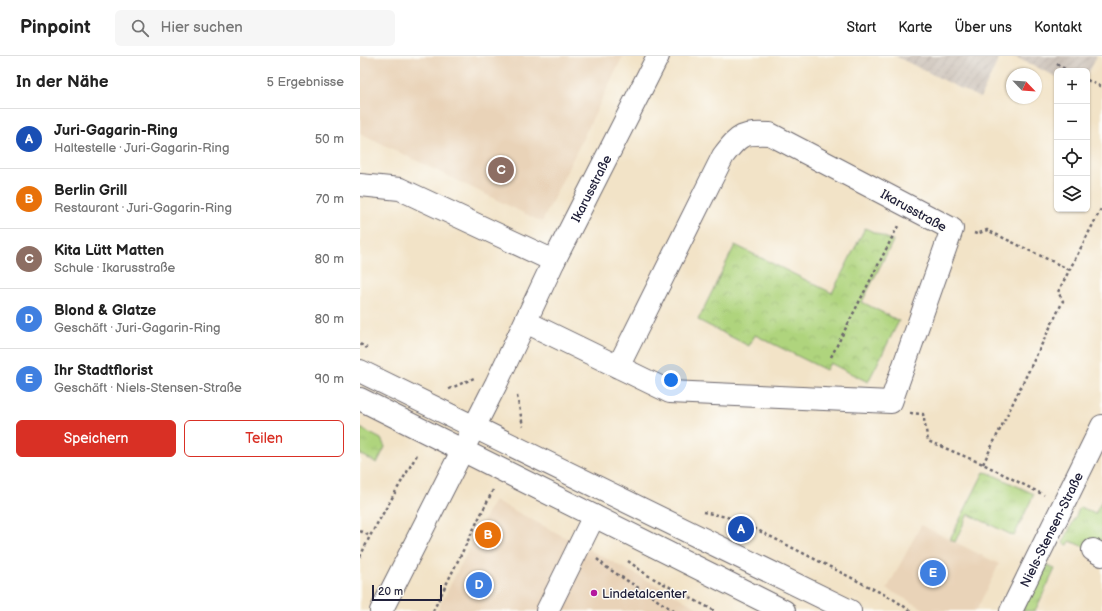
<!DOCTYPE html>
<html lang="de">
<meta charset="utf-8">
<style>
body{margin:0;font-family:"Balsamiq Sans",sans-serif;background:#f6f6f6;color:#222}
.controls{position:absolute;right:12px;top:12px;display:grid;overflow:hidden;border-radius:6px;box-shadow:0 1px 3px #0004}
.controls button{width:36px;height:36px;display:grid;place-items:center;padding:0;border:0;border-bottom:1px solid #e0e0e0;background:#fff;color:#222;font:20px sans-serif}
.compass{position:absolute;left:646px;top:12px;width:36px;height:36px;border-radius:50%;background:#fff;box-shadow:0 1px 3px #0004;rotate:115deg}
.scale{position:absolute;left:12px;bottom:10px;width:70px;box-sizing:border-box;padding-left:4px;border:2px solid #22223b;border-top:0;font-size:11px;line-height:14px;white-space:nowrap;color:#22223b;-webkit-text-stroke:3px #fdfcf7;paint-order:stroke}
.you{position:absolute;left:311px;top:324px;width:14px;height:14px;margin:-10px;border:3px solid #fff;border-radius:50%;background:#1a73e8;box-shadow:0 0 0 6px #1a73e833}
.badge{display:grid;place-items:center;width:26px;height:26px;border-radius:50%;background:#d93025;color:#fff;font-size:13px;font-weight:700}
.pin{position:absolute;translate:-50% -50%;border:2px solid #fff;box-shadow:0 1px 4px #0006}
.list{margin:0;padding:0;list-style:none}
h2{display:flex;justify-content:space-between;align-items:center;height:52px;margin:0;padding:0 16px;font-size:17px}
h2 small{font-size:13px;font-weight:400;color:#767676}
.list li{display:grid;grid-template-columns:26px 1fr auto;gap:12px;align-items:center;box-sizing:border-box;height:60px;padding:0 16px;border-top:1px solid #e0e0e0}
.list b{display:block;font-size:15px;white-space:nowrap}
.list p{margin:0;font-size:13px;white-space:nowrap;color:#767676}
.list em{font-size:13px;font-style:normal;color:#767676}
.actions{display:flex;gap:8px;padding:12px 16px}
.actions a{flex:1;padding:9px 0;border:1px solid #d93025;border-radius:6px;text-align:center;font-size:14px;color:#d93025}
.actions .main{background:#d93025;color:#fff}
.icon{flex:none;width:22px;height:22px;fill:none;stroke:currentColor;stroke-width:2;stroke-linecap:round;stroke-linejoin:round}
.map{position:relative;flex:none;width:742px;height:555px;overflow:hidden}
header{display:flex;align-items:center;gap:24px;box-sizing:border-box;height:56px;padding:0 20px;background:#fff;border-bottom:1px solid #e0e0e0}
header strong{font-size:19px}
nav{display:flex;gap:22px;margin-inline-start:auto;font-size:14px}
.search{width:280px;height:36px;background:#f6f6f6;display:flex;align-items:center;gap:10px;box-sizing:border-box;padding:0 14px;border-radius:6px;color:#767676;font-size:15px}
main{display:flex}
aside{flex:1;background:#fff}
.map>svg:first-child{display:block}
</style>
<header>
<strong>Pinpoint</strong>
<div class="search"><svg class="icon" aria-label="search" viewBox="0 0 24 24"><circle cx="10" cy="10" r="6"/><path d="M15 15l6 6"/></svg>Hier suchen</div>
<nav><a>Start</a><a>Karte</a><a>Über uns</a><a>Kontakt</a></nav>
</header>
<main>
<aside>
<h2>In der Nähe<small>5 Ergebnisse</small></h2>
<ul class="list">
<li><span class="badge" style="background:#1a4fb4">A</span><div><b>Juri-Gagarin-Ring</b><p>Haltestelle · Juri-Gagarin-Ring</p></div><em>50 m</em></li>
<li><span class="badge" style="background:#e8710a">B</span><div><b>Berlin Grill</b><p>Restaurant · Juri-Gagarin-Ring</p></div><em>70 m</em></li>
<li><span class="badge" style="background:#8d6e63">C</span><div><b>Kita Lütt Matten</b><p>Schule · Ikarusstraße</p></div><em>80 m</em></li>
<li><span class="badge" style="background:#3f7fe0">D</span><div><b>Blond &amp; Glatze</b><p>Geschäft · Juri-Gagarin-Ring</p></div><em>80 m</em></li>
<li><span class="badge" style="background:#3f7fe0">E</span><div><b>Ihr Stadtflorist</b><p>Geschäft · Niels-Stensen-Straße</p></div><em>90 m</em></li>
</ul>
<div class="actions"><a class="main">Speichern</a><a>Teilen</a></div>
</aside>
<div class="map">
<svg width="742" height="555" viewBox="0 0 742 555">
<defs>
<pattern id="industrial-furrows" width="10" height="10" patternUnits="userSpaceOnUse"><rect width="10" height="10" fill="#ccc2b9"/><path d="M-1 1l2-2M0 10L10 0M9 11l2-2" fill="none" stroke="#afa6a0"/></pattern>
<pattern id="grass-tufts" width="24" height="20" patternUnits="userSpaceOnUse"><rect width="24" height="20" fill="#afd47d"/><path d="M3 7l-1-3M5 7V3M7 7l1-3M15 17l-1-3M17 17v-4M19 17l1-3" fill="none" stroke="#96b66d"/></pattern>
<pattern id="park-crowns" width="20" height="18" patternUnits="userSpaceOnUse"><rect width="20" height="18" fill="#afd47d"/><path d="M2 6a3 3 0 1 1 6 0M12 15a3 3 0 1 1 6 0" fill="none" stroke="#96b66d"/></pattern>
</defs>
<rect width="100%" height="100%" fill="#fdfcf7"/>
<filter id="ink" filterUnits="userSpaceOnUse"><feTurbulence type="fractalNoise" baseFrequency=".025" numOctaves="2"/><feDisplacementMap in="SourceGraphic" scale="8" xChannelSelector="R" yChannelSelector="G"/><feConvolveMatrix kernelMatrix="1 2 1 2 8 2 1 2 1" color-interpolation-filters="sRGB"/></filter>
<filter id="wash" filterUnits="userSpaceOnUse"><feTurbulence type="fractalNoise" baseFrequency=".012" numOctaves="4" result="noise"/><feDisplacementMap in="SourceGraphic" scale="16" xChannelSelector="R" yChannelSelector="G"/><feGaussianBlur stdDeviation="0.9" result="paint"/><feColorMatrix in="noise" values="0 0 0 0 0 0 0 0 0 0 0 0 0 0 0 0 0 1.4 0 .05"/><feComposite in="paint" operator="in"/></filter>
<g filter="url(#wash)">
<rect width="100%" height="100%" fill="#f2e3c7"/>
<path fill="#e9d3b8" d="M0 0H263L182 166 0 77Z
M134 444 306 534 343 555H77Z
M561 469 639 508 616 555H568L527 533Z"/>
<path fill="url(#industrial-furrows)" d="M535 0H640L620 42Z
M653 0H737L727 20V15H697V21Z"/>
<path fill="url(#grass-tufts)" stroke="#687b5c" d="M0 372 21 383 25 391 17 407 0 398Z
M624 416 629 417 674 438 654 480 608 458 595 486 590 483Z
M742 444V487L729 493 710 485 708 489 703 487 720 451 735 458Z
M685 508 695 513 675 555H662Z"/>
<path fill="url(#park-crowns)" stroke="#687b5c" d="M505 172 533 185 502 246 539 265 508 326 470 307 466 314 395 279 389 290 338 264 375 189 472 237Z"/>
</g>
<g filter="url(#ink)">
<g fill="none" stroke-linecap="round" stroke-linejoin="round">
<defs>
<g id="minor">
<path d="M0 129 40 133 194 205"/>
<path d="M166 266 310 336 531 346 592 173 410 78C382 77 380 78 363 100L258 311"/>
<path d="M0 315 490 555"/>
<path d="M0 343 424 555"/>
<path d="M733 494 742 499"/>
<path id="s1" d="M21 555 136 328 194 205 298 0"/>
<path d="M187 555 234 460"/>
<path id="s2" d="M651 555 742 370"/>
</g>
</defs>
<use href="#minor" stroke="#6b666c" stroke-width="24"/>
<path stroke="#6b666c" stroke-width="2.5" stroke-dasharray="3 3" stroke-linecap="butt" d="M697 8 708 15
M727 24 742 31
M614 177 617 178 627 174 710 214
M0 288 7 292
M471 301 538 170
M89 333 114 322
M157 340 163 370
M550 357 563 358 568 385 623 408 684 439
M623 408 703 245 698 236 742 151
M343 456 376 463 533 543 551 555
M0 475 10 480
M0 501 10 480 58 397
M237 503 246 511 314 555
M268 505 287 519 355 555
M73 555 133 434"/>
<use href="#minor" stroke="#fff" stroke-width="22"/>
</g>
</g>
<circle fill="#b5179e" stroke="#fdfcf7" stroke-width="1.5" cx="234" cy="537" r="4"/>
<g text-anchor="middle" stroke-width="3" stroke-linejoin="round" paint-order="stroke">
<g font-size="13" fill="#22223b" stroke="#fdfcf7">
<text dy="5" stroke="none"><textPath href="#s1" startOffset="472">Ikarusstraße</textPath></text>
<text transform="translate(554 154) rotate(29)" y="5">Ikarusstraße</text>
<text dy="5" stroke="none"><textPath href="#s2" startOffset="91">Niels-Stensen-Straße</textPath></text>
</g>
<g font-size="13" fill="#22223b" stroke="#fdfcf7" text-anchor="start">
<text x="242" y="542">Lindetalcenter</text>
</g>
</g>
</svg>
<div class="controls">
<button>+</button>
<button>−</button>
<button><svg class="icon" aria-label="locate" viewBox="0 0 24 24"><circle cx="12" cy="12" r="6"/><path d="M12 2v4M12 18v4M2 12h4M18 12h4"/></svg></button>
<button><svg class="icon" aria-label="layers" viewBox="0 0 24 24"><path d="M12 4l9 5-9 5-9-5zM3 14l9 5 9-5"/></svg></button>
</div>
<svg class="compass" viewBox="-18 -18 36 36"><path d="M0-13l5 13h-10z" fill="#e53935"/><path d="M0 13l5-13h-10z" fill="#767676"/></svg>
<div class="scale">20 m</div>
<div class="you"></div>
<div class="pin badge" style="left:381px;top:473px;background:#1a4fb4">A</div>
<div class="pin badge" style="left:128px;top:479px;background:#e8710a">B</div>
<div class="pin badge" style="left:141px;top:114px;background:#8d6e63">C</div>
<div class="pin badge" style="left:119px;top:529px;background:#3f7fe0">D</div>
<div class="pin badge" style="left:573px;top:517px;background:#3f7fe0">E</div>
</div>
</main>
